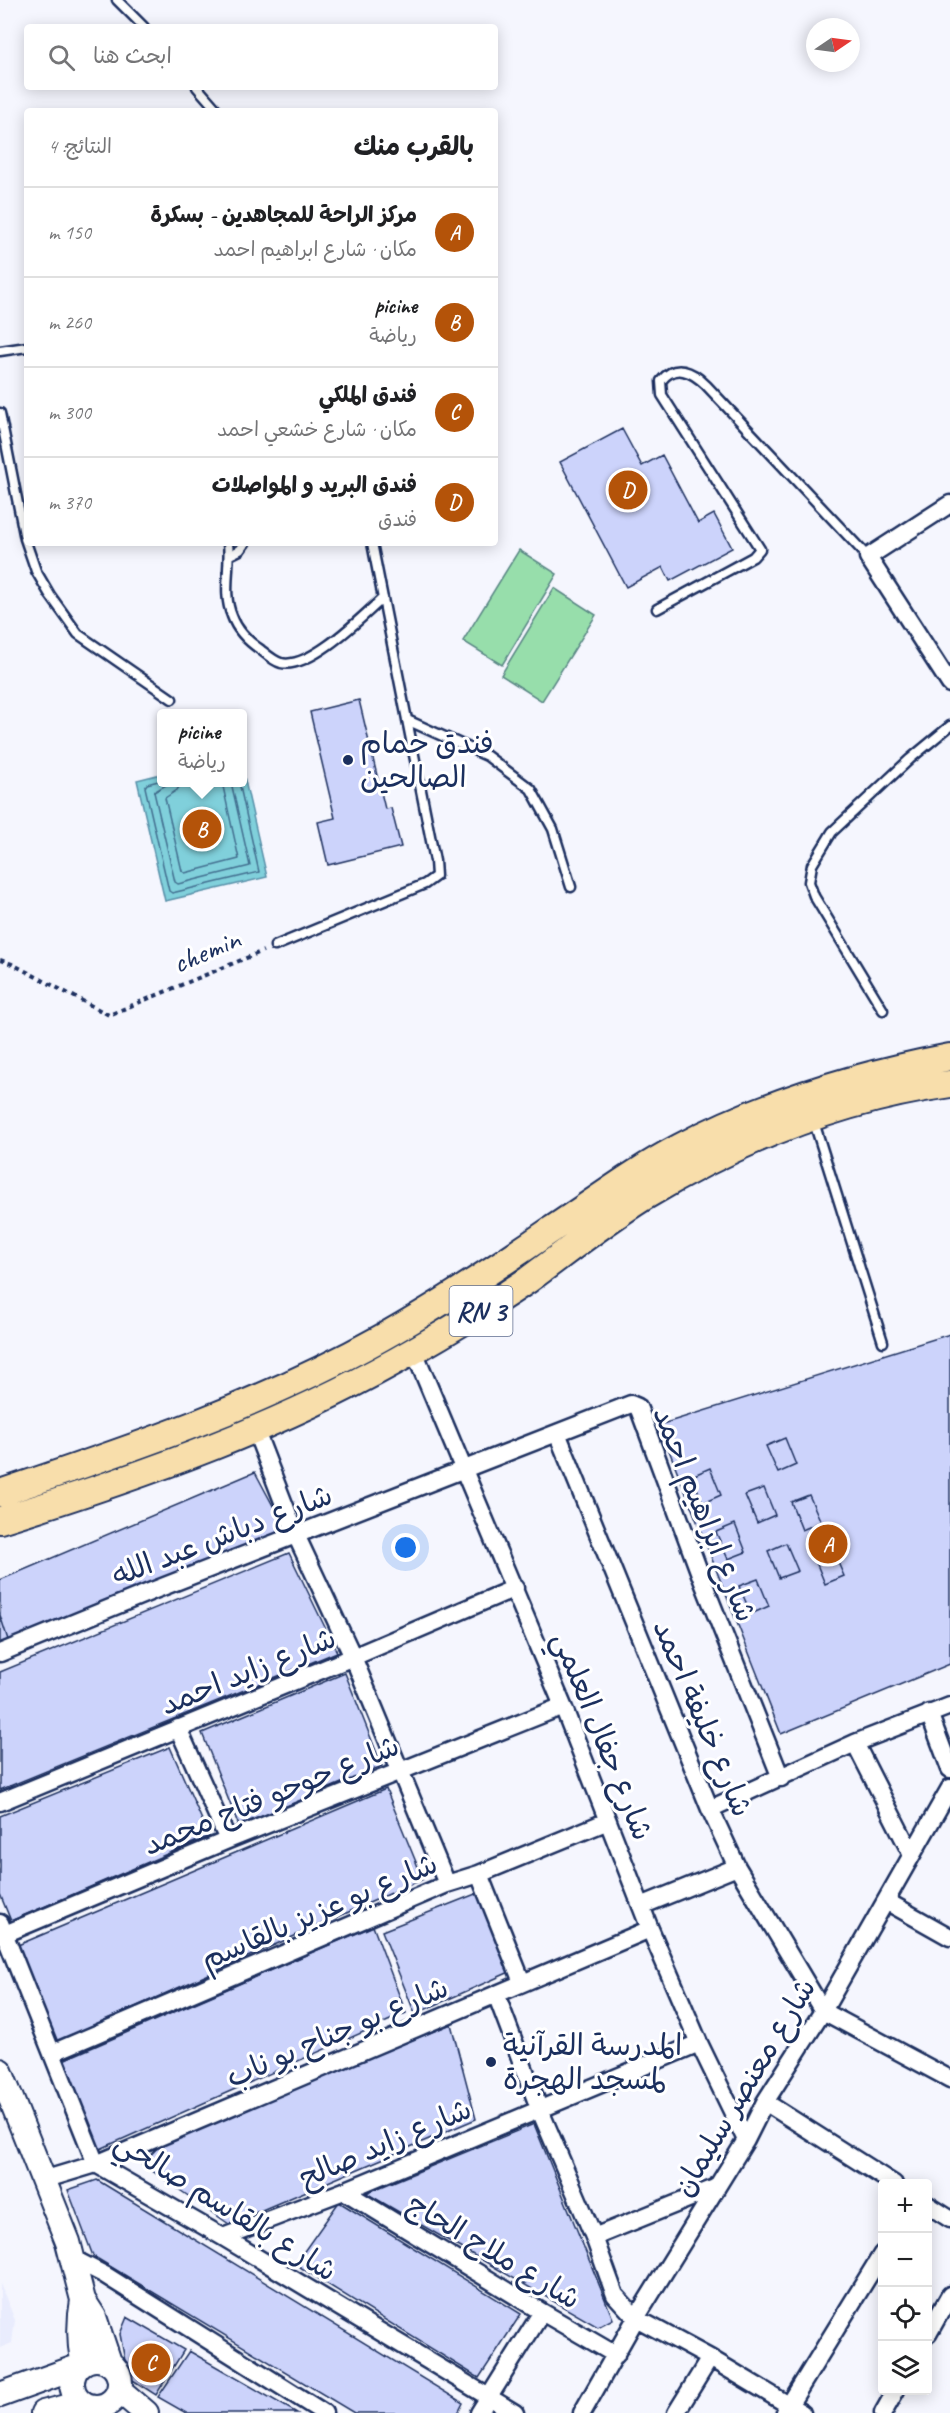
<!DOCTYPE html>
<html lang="ar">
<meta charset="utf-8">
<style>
body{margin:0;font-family:Caveat,"Playpen Sans Arabic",sans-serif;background:#f2f2f2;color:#202124;direction:rtl}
.controls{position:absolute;right:18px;bottom:18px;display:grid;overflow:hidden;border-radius:6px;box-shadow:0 3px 15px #0003}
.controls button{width:54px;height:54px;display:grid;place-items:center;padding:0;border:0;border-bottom:2px solid #e0e0e0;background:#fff;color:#202124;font:30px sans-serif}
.compass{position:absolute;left:806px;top:18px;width:54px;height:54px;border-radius:50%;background:#fff;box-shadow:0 3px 15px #0003;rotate:77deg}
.you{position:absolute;left:406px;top:1548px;width:21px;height:21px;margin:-15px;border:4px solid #fff;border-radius:50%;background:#1a73e8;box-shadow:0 0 0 9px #1a73e833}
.badge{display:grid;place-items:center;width:39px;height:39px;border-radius:50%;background:#b45309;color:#fff;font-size:20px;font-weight:700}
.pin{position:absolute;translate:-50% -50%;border:3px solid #fff;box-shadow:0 2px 6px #0006}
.popup{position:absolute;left:157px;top:709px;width:90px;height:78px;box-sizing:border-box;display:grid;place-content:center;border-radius:6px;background:#fff;filter:drop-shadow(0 2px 4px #0005);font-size:20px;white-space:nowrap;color:#757577}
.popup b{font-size:22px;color:#202124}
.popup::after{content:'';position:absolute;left:50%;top:100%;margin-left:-12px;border:12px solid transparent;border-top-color:#fff}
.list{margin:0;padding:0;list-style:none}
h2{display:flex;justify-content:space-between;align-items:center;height:78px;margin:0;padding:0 24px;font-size:26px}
h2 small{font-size:20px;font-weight:400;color:#757577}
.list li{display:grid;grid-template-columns:39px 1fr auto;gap:18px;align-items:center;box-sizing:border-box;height:90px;padding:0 24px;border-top:2px solid #e0e0e0}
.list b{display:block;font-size:22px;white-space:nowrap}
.list p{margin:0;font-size:20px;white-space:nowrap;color:#757577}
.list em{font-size:20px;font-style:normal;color:#757577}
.icon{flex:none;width:33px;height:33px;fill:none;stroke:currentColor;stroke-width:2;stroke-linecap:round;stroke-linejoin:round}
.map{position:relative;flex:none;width:950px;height:2413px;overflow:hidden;direction:ltr}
.search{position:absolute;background:#fff;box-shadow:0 3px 15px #0003;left:24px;top:24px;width:474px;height:66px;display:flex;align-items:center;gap:15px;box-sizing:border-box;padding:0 21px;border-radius:6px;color:#757577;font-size:22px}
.panel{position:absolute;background:#fff;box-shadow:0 3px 15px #0003;left:24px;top:108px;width:474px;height:438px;border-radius:6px;direction:rtl}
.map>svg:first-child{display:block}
</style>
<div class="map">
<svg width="950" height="2413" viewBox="0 0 950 2413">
<rect width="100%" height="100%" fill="#f5f6fe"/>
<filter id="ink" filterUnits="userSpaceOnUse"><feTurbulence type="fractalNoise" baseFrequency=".0167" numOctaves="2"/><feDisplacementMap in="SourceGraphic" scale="12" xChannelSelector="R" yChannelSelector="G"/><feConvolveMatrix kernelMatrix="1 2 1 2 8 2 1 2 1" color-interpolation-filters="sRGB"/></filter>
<g filter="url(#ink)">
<path fill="#e9ecfd" d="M0 2284 15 2320 12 2343 0 2348Z"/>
<path fill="#97deab" stroke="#598684" stroke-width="1.5" d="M519 550 557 574 502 665 463 641Z
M554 588 596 615 542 701 501 675Z"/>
<path fill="#80d0db" stroke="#5890a9" stroke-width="1.5" d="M243 772 267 877 165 901 137 780 161 774 162 782H242Z"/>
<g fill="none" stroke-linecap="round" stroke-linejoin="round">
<path stroke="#436f90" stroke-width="1.5" d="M162 780 147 784 145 787 169 891 172 893 259 872 239 782
M171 782 154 792 175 882 178 884 250 866 231 782
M182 782 177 790 165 798 182 871 185 873 239 859 222 782"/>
</g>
<path fill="#ccd3fb" stroke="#1b2f5e" stroke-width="1.5" d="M622 429 642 466 662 455 698 523 714 514 732 548 670 581 663 567 626 587 560 462Z
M359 700 385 809 391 808 401 847 328 865 318 822 335 818 310 712Z
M950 1334V1664L781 1734 659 1425Z
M785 1438 796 1465 778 1473 766 1446Z
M710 1468 721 1495 703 1503 692 1476Z
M255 1472 287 1532 9 1643 0 1615V1580Z
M764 1488 775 1515 757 1523 745 1495Z
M809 1495 821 1522 802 1530 791 1502Z
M735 1524 746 1552 728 1559 716 1532Z
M786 1543 798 1571 779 1578 768 1551Z
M832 1549 844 1576 825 1584 814 1557Z
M289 1553 337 1652 0 1790V1672Z
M758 1579 769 1606 751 1614 739 1586Z
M0 1615 9 1643 0 1646Z
M345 1673 382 1766 239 1826 202 1733Z
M170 1747 209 1836 11 1921 0 1894V1816Z
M386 1789 423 1879 56 2042 18 1945Z
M483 1891 512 1971 415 2014 382 1931Z
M373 1926 406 2013 98 2150 61 2061Z
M451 2024 476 2119 229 2224 142 2164 162 2143Z
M534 2124 613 2319 598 2327 366 2193Z
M97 2180 463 2403 458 2413H354L93 2256 68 2190Z
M339 2202 521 2314 479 2378 295 2264Z
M127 2317 184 2350 156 2395 128 2377 120 2334Z
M189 2351 297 2413H186L158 2397Z"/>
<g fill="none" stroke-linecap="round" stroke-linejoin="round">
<defs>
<path id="lane" d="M117 0 144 27
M197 87 218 111
M0 351 27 347
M0 413 25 539 36 571 50 595 78 634 172 699
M228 543C231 567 222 593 232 616 237 630 249 642 261 650 266 654 274 661 281 663 310 670 363 616 383 598
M230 555 240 550 245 543
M657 609 753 557 760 549 662 395 661 381C675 363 692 371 706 385L868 557
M407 720 487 756 531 789 553 829 571 887
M275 946 425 884 436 876 435 861 372 543
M883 1010 814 896 809 882 812 865 832 832 910 759 950 726
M813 1119 883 1342"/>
<path id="street" d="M950 504 868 557 950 684
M414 1351 563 1706 650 1929 699 2043 746 2140
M255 1429 296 1535 353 1657 447 1884
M557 1433 710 1809 737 1867 823 2011 950 2079
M0 1653 152 1591 631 1404 638 1407 640 1412 703 1582 781 1778
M929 1713 950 1769
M178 1728 228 1840
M855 1743 912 1855
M0 1802 353 1657 515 1588
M710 1809 855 1743 950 1706
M479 1874 522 1982
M886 1901 950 1937
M641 1906 737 1867
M0 1923 96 2164 223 2237 515 2413
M0 1936 228 1840 563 1706
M496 1994 539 2108 594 2237 615 2295 636 2318 710 2358 802 2413
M52 2053 447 1884 479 1874 608 1821
M765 2102 894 2184
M43 2180 96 2164 650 1929
M344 2191 542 2312 616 2355
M928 2205 950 2219
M223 2237 344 2191 699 2043
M594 2237 715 2188
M72 2258 105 2275 324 2413
M928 2334 950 2295
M785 2412 882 2254
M479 2413 542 2312
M582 2413 636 2318 746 2140 765 2102 823 2011 950 1788
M676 2413 710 2358
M883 2413 896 2390"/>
<path id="secondary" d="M0 2071 68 2242 83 2300 94 2317 109 2362
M72 2383a24 24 0 1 1 48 0a24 24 0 1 1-48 0Z
M83 2361C79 2340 79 2322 83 2300
M119 2390 146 2413
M0 2395 78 2367
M43 2413 83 2403"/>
<path id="primary" d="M0 1493C131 1449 261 1405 381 1338 440 1305 496 1268 551 1230 594 1202 634 1171 680 1147 765 1102 856 1075 950 1057
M0 1520C143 1476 286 1425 415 1350 454 1328 491 1305 528 1280 566 1252 604 1222 644 1197 737 1141 842 1099 950 1084"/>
</defs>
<use href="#lane" stroke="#1b2f5e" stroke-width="13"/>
<use href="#street" stroke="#1b2f5e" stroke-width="21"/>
<use href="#secondary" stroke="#1b2f5e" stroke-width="28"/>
<use href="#primary" stroke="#1b2f5e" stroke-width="30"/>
<path stroke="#1b2f5e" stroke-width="4" stroke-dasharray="4.5 4.5" stroke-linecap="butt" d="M0 960 12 964 109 1015 263 951"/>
<use href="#lane" stroke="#fff" stroke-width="8"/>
<use href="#street" stroke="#fff" stroke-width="16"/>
<use href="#secondary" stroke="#fff" stroke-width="24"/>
<use href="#primary" stroke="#f8deab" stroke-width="26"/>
</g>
</g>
<g fill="#1b2f5e" stroke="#fff" stroke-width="2">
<circle cx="348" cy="760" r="6"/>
<circle cx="491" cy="2062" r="6"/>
</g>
<g text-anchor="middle" stroke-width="6" stroke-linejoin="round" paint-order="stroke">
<rect fill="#fff" stroke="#5f6d8e" stroke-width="1.5" x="449.5" y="1286" width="63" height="50" rx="4.5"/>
<g font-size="28" font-weight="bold" fill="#1b2f5e">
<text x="481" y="1321">RN 3</text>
</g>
<g font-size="30" fill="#1b2f5e" stroke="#fff" text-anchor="start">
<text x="360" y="753">فندق حمام<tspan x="360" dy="34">الصالحين</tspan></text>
<text x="503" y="2055">المدرسة القرآنية<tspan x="503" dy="34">لمسجد الهجرة</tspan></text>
</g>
<g font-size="30" fill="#1b2f5e" stroke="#fff">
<text transform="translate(206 951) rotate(-23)" y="10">chemin</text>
<text transform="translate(705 1514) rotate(68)" y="10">شارع ابراهيم احمد</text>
<text transform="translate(222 1535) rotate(-21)" y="10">شارع دباش عبد الله</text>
<text transform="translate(248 1671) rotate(-22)" y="10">شارع زايد احمد</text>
<text transform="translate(703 1718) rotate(67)" y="10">شارع خليفة احمد</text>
<text transform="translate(603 1736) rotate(68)" y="10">شارع جفال العلمي</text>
<text transform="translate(271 1795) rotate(-22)" y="10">شارع حوحو فتاح محمد</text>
<text transform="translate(319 1911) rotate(-23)" y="10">شارع بو عزيز بالقاسم</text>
<text transform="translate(337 2032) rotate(-23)" y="10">شارع بو جناح بو ناب</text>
<text transform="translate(744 2087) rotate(-59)" y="10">شارع معنصر سليمان</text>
<text transform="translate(385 2143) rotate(-23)" y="10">شارع زايد صالح</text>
<text transform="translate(226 2206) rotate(32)" y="10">شارع بالقاسم صالحي</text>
<text transform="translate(494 2251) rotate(31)" y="10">شارع ملاح الحاج</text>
</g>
</g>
</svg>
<div class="controls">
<button>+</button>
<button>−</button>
<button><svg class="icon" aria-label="locate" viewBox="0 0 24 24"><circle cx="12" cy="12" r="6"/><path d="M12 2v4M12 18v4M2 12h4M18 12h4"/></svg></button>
<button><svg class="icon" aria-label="layers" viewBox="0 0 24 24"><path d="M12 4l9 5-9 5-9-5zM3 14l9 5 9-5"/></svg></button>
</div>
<svg class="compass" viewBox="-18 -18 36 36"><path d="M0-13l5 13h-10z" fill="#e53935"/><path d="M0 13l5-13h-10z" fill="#757577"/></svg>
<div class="you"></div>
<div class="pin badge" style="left:828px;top:1544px">A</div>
<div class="pin badge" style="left:202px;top:829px">B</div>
<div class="popup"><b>picine</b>رياضة</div>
<div class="pin badge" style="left:151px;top:2363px">C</div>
<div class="pin badge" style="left:628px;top:490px">D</div>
<div class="search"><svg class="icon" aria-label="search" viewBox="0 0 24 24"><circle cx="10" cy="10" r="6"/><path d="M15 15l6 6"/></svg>ابحث هنا</div>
<section class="panel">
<h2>بالقرب منك<small>النتائج: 4</small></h2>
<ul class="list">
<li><span class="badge">A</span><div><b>مركز الراحة للمجاهدين - بسكرة</b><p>مكان · شارع ابراهيم احمد</p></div><em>150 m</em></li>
<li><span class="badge">B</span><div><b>picine</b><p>رياضة</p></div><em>260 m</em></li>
<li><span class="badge">C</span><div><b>فندق الملكي</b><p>مكان · شارع خشعي احمد</p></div><em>300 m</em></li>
<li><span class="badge">D</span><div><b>فندق البريد و المواصلات</b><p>فندق</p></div><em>370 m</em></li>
</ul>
</section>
</div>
